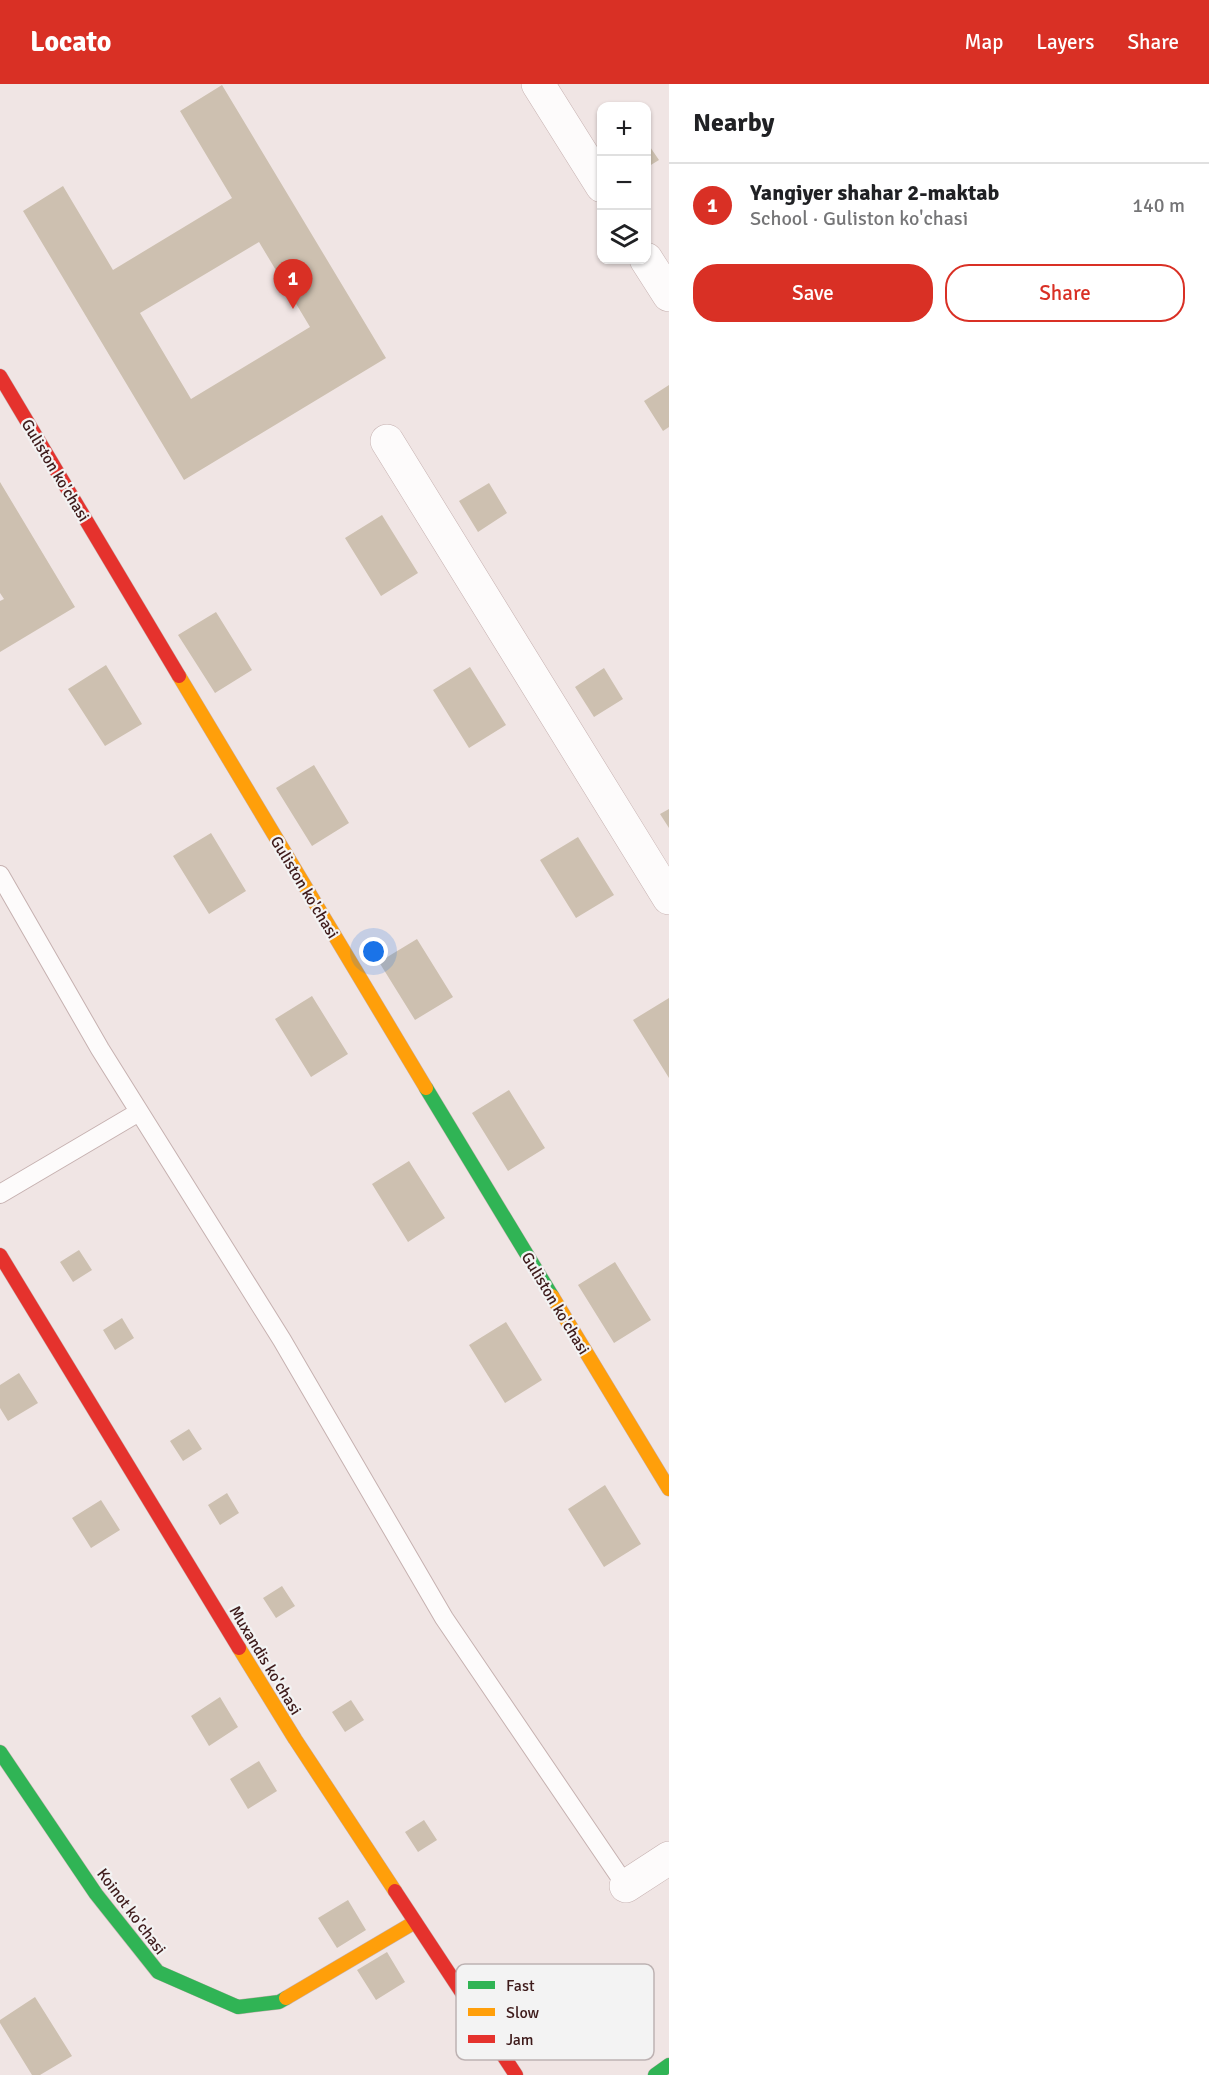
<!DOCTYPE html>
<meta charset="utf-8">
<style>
body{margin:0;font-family:Signika,sans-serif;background:#f6f6f6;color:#202124}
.controls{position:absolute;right:18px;top:18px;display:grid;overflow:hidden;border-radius:12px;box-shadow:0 2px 4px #0004}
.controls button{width:54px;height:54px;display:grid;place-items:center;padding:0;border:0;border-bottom:2px solid #e0e0e0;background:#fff;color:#202124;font:30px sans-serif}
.you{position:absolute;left:374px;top:868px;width:21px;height:21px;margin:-15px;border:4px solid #fff;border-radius:50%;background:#1a73e8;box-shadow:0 0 0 9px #1a73e833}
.badge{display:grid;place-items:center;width:39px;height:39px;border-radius:50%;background:#d93025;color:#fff;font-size:20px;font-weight:700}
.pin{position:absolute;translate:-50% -50px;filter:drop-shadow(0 2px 3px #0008)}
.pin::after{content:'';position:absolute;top:32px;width:21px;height:18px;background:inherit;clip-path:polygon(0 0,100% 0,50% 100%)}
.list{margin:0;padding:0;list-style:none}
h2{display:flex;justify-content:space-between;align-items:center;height:78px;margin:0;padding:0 24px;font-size:26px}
h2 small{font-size:20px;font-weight:400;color:#757577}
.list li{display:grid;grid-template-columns:39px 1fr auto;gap:18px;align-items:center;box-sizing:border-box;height:84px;padding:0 24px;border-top:2px solid #e0e0e0}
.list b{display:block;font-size:22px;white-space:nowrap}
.list p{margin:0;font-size:20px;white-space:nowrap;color:#757577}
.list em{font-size:20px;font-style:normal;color:#757577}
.actions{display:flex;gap:12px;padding:18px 24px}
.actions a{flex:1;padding:14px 0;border:2px solid #d93025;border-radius:24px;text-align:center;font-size:21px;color:#d93025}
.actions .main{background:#d93025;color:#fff}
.icon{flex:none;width:33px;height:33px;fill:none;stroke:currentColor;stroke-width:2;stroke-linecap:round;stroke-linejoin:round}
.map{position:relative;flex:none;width:669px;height:1991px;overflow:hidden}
header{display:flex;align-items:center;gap:36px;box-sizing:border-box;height:84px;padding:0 30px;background:#d93025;color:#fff}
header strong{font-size:28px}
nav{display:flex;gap:33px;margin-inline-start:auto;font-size:21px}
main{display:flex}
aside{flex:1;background:#fff}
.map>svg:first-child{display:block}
</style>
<header>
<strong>Locato</strong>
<nav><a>Map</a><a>Layers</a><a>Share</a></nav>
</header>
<main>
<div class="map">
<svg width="669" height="1991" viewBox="0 0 669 1991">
<rect width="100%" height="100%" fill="#f0e5e4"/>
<path fill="#cdc0b0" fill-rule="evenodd" d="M222 1 386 274 184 396 23 127 63 102 113 186 232 114 180 27ZM259 158 310 243 191 315 140 229Z
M646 57 659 76 646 84Z
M669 301V343L663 347 644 317Z
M0 398 75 523 0 568V517L4 515 0 509Z
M489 399 507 429 478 448 459 417Z
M382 431 418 489 381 512 345 454Z
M216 528 252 586 215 609 178 551Z
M106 581 142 640 105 662 68 605Z
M470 583 506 641 469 664 433 606Z
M604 584 623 615 594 633 575 603Z
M314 681 349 739 312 762 276 704Z
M669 725V744L660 730Z
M211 749 246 807 209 830 173 772Z
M578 753 614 811 576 834 540 776Z
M417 855 453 913 415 936 379 878Z
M312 912 348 970 311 993 275 935Z
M669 914V994L633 936Z
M509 1006 545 1064 508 1087 472 1029Z
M409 1077 445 1134 408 1158 372 1100Z
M79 1166 92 1186 73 1198 60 1178Z
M615 1178 651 1236 614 1259 578 1201Z
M122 1234 134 1254 115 1266 103 1246Z
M506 1238 542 1296 505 1319 469 1261Z
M19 1289 38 1319 8 1337 0 1324V1301Z
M189 1345 202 1365 183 1377 170 1357Z
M605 1401 641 1460 604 1483 568 1425Z
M227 1409 239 1429 220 1441 208 1421Z
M101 1416 120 1446 91 1464 72 1434Z
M282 1502 295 1522 276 1534 263 1514Z
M220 1613 238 1643 209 1662 191 1632Z
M351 1616 364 1636 345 1648 332 1628Z
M259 1677 277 1707 248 1725 230 1695Z
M424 1736 437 1756 418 1768 405 1748Z
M348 1816 366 1846 337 1864 318 1834Z
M387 1868 405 1898 376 1916 357 1886Z
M35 1913 72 1972 40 1991H32L0 1939V1936Z"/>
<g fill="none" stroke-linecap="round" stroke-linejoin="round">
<defs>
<path id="lane" d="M0 791 100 965 282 1256 444 1534 626 1802
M0 1110 139 1028"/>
<path id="street" d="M538 0 602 102
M646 175 669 211
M387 357 669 814
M626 1802 669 1774"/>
<path id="fast" d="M426 1004 552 1212
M0 1668 96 1810 158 1888 238 1923 279 1918 286 1914
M655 1991 669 1981"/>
<path id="slow" d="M179 592 426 1004
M552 1212 669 1405
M239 1564 295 1655 395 1807
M286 1914 415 1838"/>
<path id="jam" d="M0 292 179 592
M0 1171 239 1564
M395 1807 516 1991"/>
</defs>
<use href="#lane" stroke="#c6b1b0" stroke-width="20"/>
<use href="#street" stroke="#c6b1b0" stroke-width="34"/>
<use href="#fast" stroke="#c6b1b0" stroke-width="15"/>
<use href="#slow" stroke="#c6b1b0" stroke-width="15"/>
<use href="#jam" stroke="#c6b1b0" stroke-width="15"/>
<use href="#lane" stroke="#fdfbfb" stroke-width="18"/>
<use href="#street" stroke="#fdfbfb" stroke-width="33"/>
<use href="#fast" stroke="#30b455" stroke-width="14"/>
<use href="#slow" stroke="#ff9f0a" stroke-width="14"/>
<use href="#jam" stroke="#e5322d" stroke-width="14"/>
</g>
<g text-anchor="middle" stroke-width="4.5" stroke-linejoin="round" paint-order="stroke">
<g font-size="16" fill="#3e1b1b" stroke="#f3f3f3">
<text transform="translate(56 386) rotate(59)" y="6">Guliston ko'chasi</text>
<text transform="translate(305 803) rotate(59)" y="6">Guliston ko'chasi</text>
<text transform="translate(556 1219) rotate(59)" y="6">Guliston ko'chasi</text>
<text transform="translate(266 1576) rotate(59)" y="6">Muxandis ko'chasi</text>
<text transform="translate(132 1827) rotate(53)" y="6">Koinot ko'chasi</text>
</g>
</g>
<rect x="456" y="1880" width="198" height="96" rx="9" fill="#f3f3f3" stroke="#bdb2b2" stroke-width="1.5"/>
<rect x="468" y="1897" width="27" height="8" fill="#30b455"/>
<rect x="468" y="1924" width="27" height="8" fill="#ff9f0a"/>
<rect x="468" y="1951" width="27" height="8" fill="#e5322d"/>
<g font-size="16" fill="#3e1b1b">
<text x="506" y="1907">Fast</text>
<text x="506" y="1934">Slow</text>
<text x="506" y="1961">Jam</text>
</g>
</svg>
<div class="controls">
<button>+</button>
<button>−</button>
<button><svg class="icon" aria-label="layers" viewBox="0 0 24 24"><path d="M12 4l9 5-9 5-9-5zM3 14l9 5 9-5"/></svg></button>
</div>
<div class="you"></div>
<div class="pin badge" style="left:293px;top:225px">1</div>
</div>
<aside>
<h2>Nearby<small></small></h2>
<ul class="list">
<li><span class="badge">1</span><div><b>Yangiyer shahar 2-maktab</b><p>School · Guliston ko'chasi</p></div><em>140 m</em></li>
</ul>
<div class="actions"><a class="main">Save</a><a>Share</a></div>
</aside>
</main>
